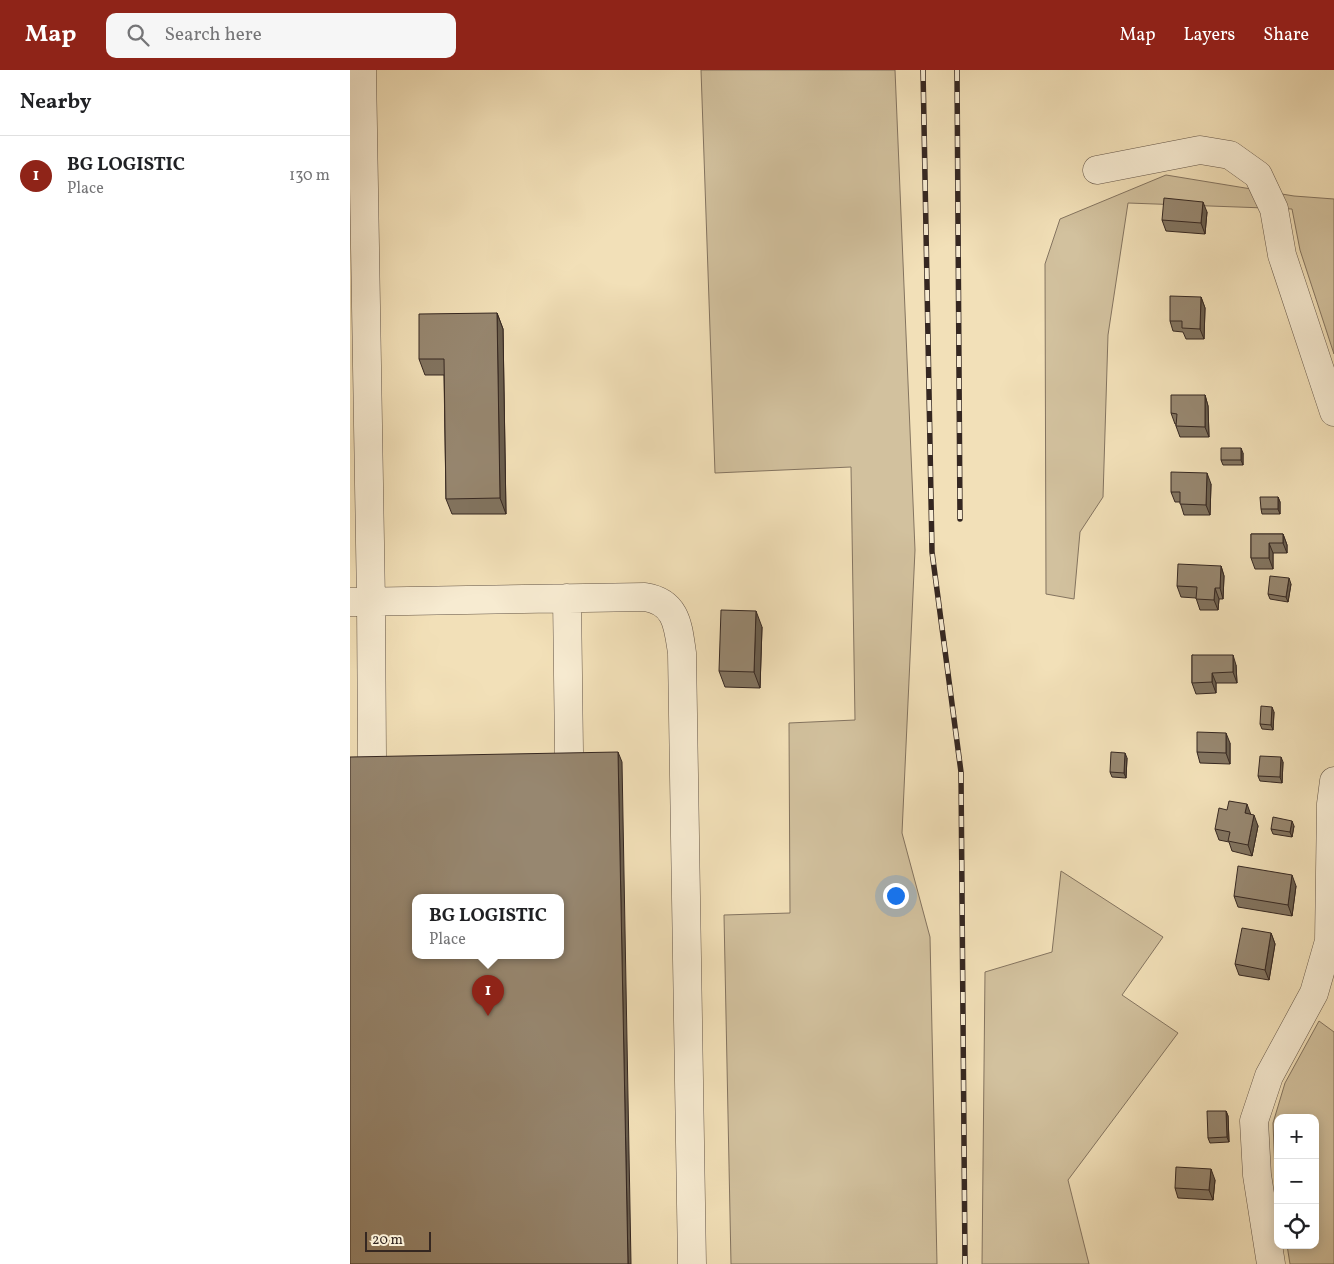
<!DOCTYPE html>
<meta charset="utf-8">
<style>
body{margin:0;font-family:Vollkorn,serif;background:#f6f6f6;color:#202124}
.controls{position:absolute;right:15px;bottom:15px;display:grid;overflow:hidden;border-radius:10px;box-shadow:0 2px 12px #0003}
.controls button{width:45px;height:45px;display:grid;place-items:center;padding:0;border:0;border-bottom:1px solid #e0e0e0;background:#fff;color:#202124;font:25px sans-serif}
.scale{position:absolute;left:15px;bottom:12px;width:66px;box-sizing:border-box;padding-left:5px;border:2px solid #352721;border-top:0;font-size:14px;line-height:18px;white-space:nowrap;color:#352721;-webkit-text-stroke:4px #f7ebd1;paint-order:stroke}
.you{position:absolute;left:545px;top:825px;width:18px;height:18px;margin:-12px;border:4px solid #fff;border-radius:50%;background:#1a73e8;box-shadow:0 0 0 8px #1a73e833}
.badge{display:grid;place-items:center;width:32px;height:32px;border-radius:50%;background:#8f2418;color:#fff;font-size:16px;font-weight:700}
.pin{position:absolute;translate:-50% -41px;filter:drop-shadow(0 1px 2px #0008)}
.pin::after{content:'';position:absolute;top:26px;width:18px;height:15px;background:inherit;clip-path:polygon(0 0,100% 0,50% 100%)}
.popup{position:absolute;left:62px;top:824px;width:152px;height:65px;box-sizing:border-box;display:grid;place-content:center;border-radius:10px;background:#fff;filter:drop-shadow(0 1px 4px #0005);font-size:16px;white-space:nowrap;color:#757577}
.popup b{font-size:19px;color:#202124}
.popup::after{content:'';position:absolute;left:50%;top:100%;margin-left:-10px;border:10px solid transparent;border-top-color:#fff}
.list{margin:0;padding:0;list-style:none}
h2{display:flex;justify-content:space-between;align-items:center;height:65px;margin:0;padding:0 20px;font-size:21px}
h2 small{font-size:16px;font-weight:400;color:#757577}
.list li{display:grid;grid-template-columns:32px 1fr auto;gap:15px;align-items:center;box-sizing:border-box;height:80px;padding:0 20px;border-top:1px solid #e0e0e0}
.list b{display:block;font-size:19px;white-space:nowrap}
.list p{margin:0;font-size:16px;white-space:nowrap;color:#757577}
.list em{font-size:16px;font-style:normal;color:#757577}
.icon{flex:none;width:28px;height:28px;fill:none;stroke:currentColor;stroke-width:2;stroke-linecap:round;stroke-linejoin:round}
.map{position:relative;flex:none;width:984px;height:1194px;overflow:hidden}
header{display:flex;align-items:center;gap:30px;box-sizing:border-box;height:70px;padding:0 25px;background:#8f2418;color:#fff}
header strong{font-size:24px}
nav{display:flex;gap:28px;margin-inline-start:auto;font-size:18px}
.search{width:350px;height:45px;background:#f6f6f6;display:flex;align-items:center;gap:12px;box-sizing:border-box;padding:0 18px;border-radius:10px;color:#757577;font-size:19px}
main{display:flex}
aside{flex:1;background:#fff}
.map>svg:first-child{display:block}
</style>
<header>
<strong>Map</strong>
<div class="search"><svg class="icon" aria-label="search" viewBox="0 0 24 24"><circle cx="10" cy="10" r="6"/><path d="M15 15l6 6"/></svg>Search here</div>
<nav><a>Map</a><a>Layers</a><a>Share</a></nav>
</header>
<main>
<aside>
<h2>Nearby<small></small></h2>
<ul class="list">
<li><span class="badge">1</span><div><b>BG LOGISTIC</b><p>Place</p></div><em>130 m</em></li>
</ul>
</aside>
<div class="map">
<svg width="984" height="1194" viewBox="0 0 984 1194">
<rect width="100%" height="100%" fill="#f2e0b8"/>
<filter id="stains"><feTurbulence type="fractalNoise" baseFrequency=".004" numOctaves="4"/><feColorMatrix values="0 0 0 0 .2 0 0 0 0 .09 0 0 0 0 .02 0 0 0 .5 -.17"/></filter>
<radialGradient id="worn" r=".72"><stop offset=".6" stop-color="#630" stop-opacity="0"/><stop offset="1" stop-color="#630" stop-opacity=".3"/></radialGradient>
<path fill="#d2c19e" stroke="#847460" d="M351 0H545L565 480 552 763 580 867 587 1194H381L374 845 440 843 439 653 505 650 501 397 365 403Z
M816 105 944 126 984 129V284L950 180 942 139 778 133 758 265 753 427 730 462 724 529 696 524 695 194 710 149Z
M711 801 813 867 772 925 828 963 718 1110 739 1194H632L635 902 702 882Z
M969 951 984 962V1194H940L937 1175H965V1048H928V1120L925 1103 923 1053 935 1013Z"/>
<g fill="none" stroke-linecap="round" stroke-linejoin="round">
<defs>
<path id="minor" d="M12 0 21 532 22 687
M747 100 850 80 880 85 908 105 924 139 932 185 984 342
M217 528 219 682
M0 532 295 527C327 532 328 556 332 583L342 1194
M921 1194 907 1105 904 1051 919 1006 964 923 979 871 981 734 984 711"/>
</defs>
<use href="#minor" stroke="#645547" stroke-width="29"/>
<use href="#minor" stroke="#f7ebd1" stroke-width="28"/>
<defs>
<path id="rail" d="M573 0 582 482 611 702 615 1194
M607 0 610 449"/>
</defs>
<use href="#rail" stroke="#352721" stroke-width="5.5"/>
<use href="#rail" stroke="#f7ebd1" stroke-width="4" stroke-dasharray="11" stroke-linecap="butt"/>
</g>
<path fill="#827460" stroke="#352721" d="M857 142 855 164 816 161 812 150Z
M851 227 855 238 854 269H836L833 262 823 261 820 251Z
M147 243 153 259 156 444H102L96 429 94 305H75L69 289Z
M855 325 858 336 859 367H830L826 356V354H825L821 343Z
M893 383V395H873L871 390Z
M861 414 860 445H834L830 432H825L821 422Z
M928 427 930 432V444H912L911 439Z
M901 464H933L937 475V483H923V499H905L901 488Z
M871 496 874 506 873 529H869L868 540H850L846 528 831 527 827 516Z
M941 514 938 532 920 529 918 524Z
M412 557 410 618 375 617 369 601Z
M842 585 886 595 887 613H866V623L846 624 842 613Z
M924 642 923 660 912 659 910 654Z
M880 673V694L850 693 847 682Z
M777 688 776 708 762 707 760 702Z
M933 692 932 713 910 711 908 706Z
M901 744 908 756 902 786 882 781 879 772 869 770 865 759Z
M944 756 942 767 923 764 921 759Z
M946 816 942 846 888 837 884 826Z
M921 863 925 874 919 910 889 905 885 894Z
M876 1041 878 1046 879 1072 860 1073 858 1068Z
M865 1110 863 1130 828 1128 825 1118Z"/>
<path fill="#6a5e4e" stroke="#352721" d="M853 132 857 142 855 164 851 153Z
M851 227 855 238 854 269 850 259Z
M147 243 153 259 156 444 150 428Z
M855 325 858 336 859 367 855 357Z
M891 378 893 383V395L891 390Z
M857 403 861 414 860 445 856 435Z
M928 427 930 432V444L928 439Z
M933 464 937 475V483L933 473Z
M919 473 923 483V499L919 488Z
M871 496 874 506 873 529 870 518Z
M939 508 941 514 938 532 936 527Z
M865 518 869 529 868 540 864 530Z
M406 541 412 557 410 618 404 602Z
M883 585 886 595 887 613 883 602Z
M862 603 866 613V623L862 612Z
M922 637 924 642 923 660 921 655Z
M876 663 880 673V694L876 683Z
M268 682 272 692 281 1194H278Z
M775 683 777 688 776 708 774 703Z
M931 687 933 692 932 713 930 707Z
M897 734 901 745 895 743Z
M904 745 908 756 902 786 898 775Z
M942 751 944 756 942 767 940 762Z
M942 805 946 816 942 846 938 835Z
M921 863 925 874 919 910 915 900Z
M876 1041 878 1046 879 1072 877 1067Z
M861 1099 865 1110 863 1130 859 1120Z"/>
<path fill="#978770" stroke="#352721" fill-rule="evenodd" d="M814 128 853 132 851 153 812 150Z
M820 226 851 227 850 259 832 258V251H820Z
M147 243 150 428 96 429 94 289H69V244Z
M821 325H855V357L826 356 827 344 821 343Z
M871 378H891V390H871Z
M821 402 857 403 856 435 830 434V422H821Z
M910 427H928V439H911Z
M901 464H933V473H919V488H901Z
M828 494 871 496 870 518H865L864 530 846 529 847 517 827 516Z
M920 506 939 508 936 527 918 524Z
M371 540 406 541 404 602 369 601Z
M842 585H883V602L862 603V612L842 613Z
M911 636 922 637 921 655 910 654Z
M847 662 876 663V683L847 682Z
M268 682 278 1194H0V687ZM66 827H210V885H66Z
M761 682 775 683 774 703 760 702Z
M910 686 931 687 930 707 908 706Z
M879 731 897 734 895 743 904 745 898 775 878 771 880 762 865 759 869 738 877 740Z
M923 747 942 751 940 762 921 759Z
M888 796 942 805 938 835 884 826Z
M892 858 921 863 915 900 885 894Z
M857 1041H876L877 1067 858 1068Z
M826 1097 861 1099 859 1120 825 1118Z"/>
<rect width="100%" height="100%" filter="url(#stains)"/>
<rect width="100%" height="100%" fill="url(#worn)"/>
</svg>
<div class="controls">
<button>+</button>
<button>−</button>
<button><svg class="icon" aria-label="locate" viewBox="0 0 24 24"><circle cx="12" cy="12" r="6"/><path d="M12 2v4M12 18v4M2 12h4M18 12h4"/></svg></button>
</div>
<div class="scale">20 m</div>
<div class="you"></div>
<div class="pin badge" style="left:138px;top:946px">1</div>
<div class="popup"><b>BG LOGISTIC</b>Place</div>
</div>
</main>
